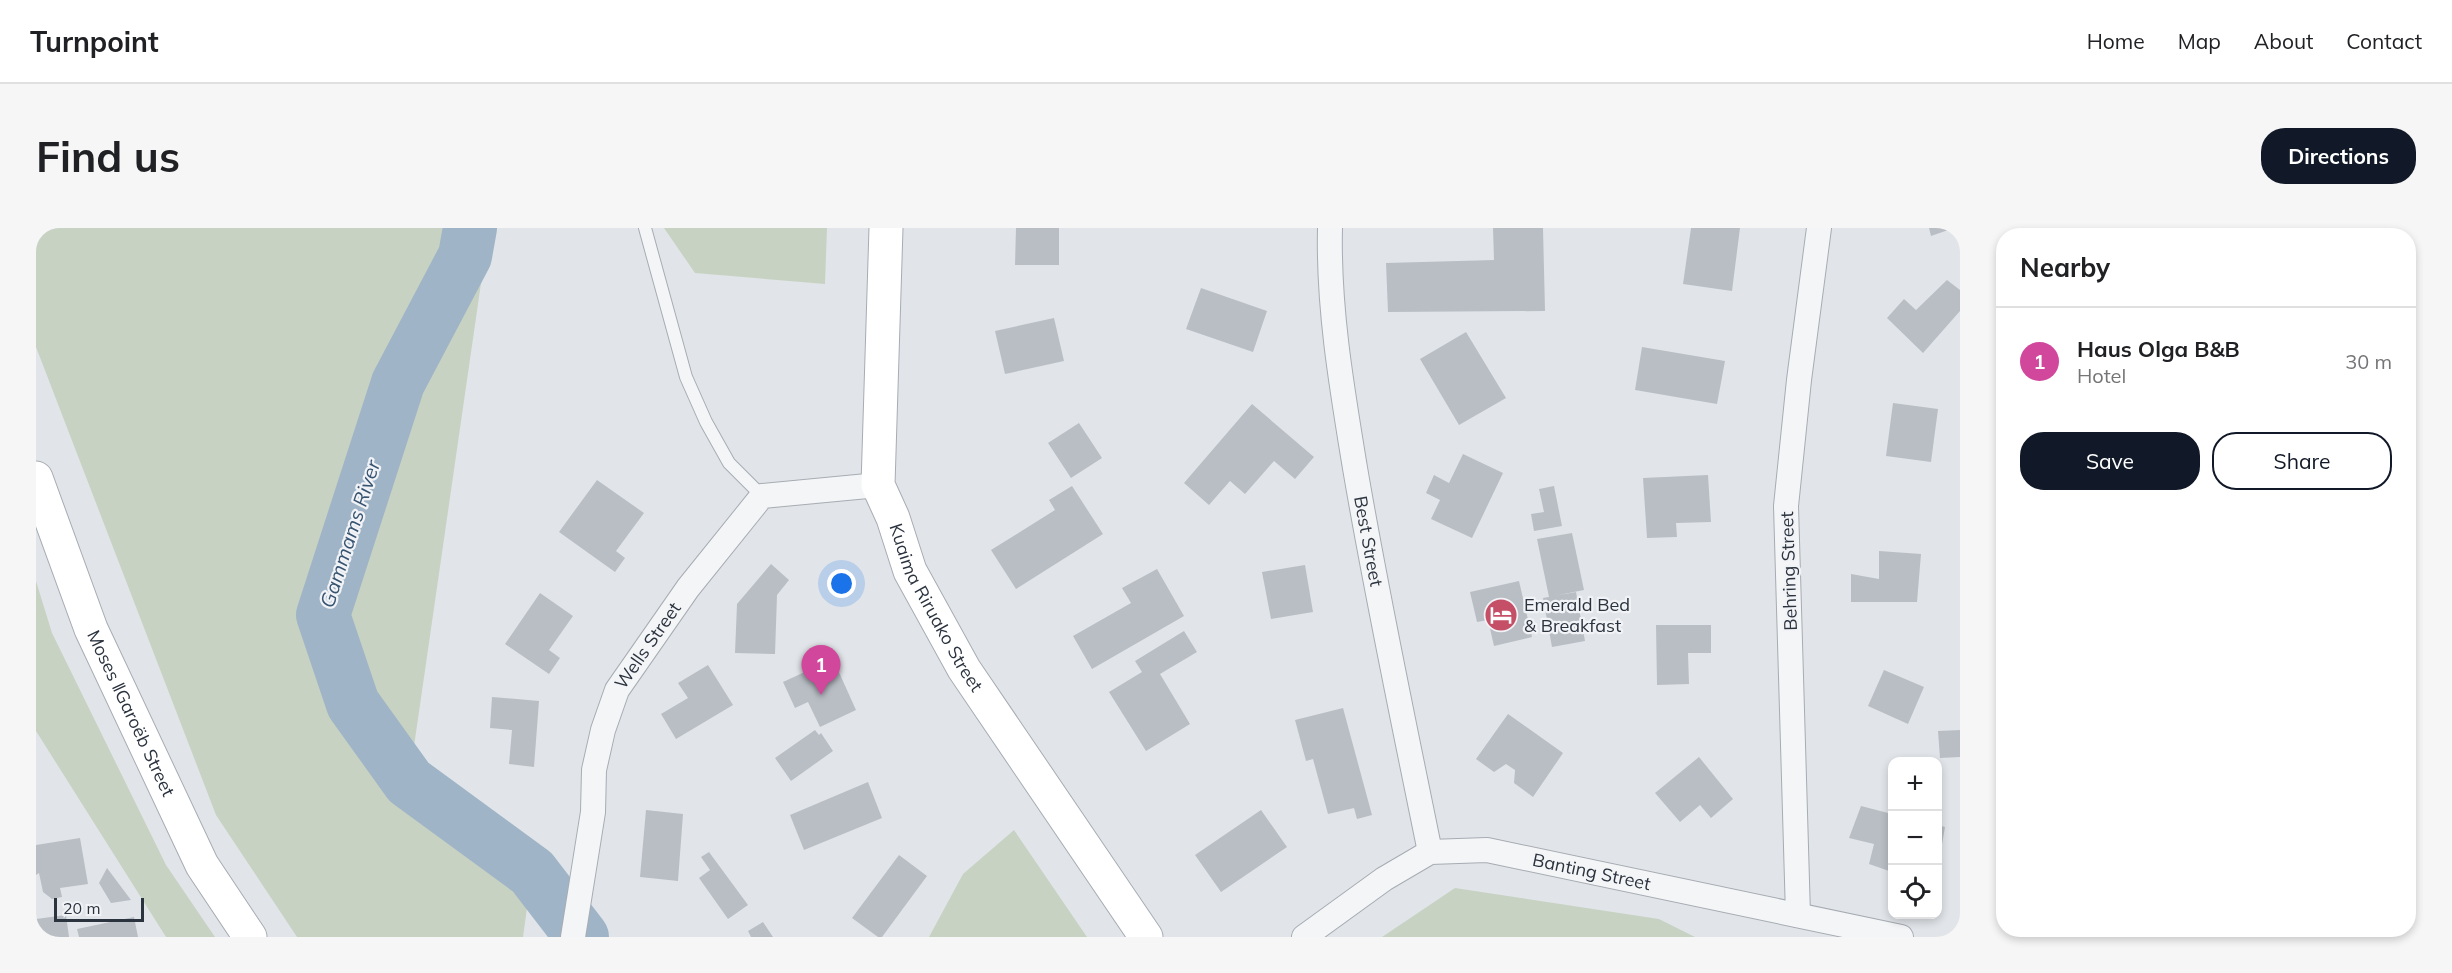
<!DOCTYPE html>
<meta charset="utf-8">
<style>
body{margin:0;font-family:Mulish,sans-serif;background:#f6f6f6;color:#202124}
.controls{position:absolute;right:18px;bottom:18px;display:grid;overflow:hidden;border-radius:12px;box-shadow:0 3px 9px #0003}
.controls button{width:54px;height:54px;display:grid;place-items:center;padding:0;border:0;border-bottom:2px solid #e0e0e0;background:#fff;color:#202124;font:30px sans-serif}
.scale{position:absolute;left:18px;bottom:15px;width:90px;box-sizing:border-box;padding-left:6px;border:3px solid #2b333f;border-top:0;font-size:16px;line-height:21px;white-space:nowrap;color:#2b333f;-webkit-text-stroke:4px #f1f3f6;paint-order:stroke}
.you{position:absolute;left:806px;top:356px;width:21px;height:21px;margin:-15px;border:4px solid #fff;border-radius:50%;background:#1a73e8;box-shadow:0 0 0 9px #1a73e833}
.badge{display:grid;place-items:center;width:39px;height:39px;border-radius:50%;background:#111827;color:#fff;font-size:20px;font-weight:700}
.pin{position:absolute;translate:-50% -50px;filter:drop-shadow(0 2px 3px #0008)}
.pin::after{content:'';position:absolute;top:32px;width:21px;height:18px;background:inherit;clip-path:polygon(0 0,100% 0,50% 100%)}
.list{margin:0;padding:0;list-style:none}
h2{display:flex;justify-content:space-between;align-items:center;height:78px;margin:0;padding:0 24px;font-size:26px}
h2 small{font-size:20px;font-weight:400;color:#757577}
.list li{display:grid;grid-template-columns:39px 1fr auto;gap:18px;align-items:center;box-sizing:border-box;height:108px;padding:0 24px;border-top:2px solid #e0e0e0}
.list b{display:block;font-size:22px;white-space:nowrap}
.list p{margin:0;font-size:20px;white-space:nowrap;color:#757577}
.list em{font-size:20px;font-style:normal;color:#757577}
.actions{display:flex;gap:12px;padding:18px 24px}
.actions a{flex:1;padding:14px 0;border:2px solid #111827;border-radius:24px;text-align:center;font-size:21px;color:#111827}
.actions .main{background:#111827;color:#fff}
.icon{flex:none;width:33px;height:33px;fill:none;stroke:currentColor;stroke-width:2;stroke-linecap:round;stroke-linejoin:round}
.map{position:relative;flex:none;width:1924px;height:709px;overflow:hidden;border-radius:24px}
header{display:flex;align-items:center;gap:36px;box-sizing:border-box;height:84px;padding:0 30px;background:#fff;border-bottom:2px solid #e0e0e0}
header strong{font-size:28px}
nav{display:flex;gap:33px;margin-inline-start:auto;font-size:21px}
.intro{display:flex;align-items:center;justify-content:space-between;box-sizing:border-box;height:144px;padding:0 36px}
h1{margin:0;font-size:42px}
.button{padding:15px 27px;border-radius:24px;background:#111827;color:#fff;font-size:21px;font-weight:700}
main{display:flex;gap:36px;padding:0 36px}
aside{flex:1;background:#fff;border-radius:24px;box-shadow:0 3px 9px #0003}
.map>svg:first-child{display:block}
</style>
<header>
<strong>Turnpoint</strong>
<nav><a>Home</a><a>Map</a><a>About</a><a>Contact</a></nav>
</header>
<div class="intro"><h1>Find us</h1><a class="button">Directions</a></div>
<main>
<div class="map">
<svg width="1924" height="709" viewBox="0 0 1924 709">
<rect width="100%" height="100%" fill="#e1e5e9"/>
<path fill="#c7d2c3" d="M0 0H453L373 553 496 644 487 709H261L180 587 0 119Z
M628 0H791L789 56 659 45Z
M0 353 16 405 130 637 179 709H130L0 503Z
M978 602 1051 709H893L927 646Z
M1419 660 1623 691 1659 709H1346Z"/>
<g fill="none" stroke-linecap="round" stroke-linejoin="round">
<path stroke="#9fb4c6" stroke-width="54" d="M434 0 429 28 362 155 287 387 317 476 373 554 496 644 546 709"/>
</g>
<path fill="#b9bec5" d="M980 0H1023V37H979Z
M1457 0H1507L1509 83 1352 84 1350 35 1458 32Z
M1655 0H1704L1696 63 1647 56Z
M1893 0H1918L1895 8Z
M1911 52 1924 62V83L1887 125 1851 90 1868 71 1880 82Z
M1165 60 1231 83 1217 124 1150 101Z
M1018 90 1028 133 969 146 959 103Z
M1430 104 1470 170 1423 197 1384 131Z
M1606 119 1689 133 1681 176 1599 162Z
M1857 175 1902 181 1895 234 1850 228Z
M1216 176 1278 229 1259 251 1238 233 1209 266 1194 253 1173 277 1148 255Z
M1043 195 1066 230 1035 250 1012 215Z
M1427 226 1467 245 1436 310 1395 291 1404 272 1390 265 1398 247 1413 255Z
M1672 247 1675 294 1640 295 1641 309 1611 310 1607 250Z
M561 252 608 285 580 323 589 330 579 344 523 304Z
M1036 258 1067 306 980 361 955 322 1019 282 1013 272Z
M1518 258 1526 298 1498 303 1495 286 1508 284 1503 261Z
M1536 305 1548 362 1513 369 1501 311Z
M1843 323 1885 326 1881 374H1815V346L1843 351Z
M735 336 753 352 741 367 739 426 699 425 701 376Z
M1269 337 1277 384 1235 391 1226 344Z
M1121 341 1148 388 1056 441 1037 408 1095 375 1086 360Z
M1483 353 1496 409 1458 418 1452 392 1441 394 1434 364Z
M1540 364 1549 413 1516 419 1507 370Z
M504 365 537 388 513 422 524 430 513 446 469 416Z
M1620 397H1675V425H1652L1653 456 1621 457Z
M1148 403 1161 424 1124 446 1154 496 1110 523 1073 464 1106 444 1099 433Z
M797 431 820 482 784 499 772 474 759 480 747 454Z
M672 437 697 477 640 511 625 486 652 470 642 455Z
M1848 442 1888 459 1872 496 1832 478Z
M456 469 503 473 498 539 473 536 476 502 454 500Z
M1307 480 1336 587 1321 591 1318 580 1292 586 1277 531 1270 533 1259 492Z
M1472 486 1527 525 1497 569 1478 555 1479 542 1470 536 1458 544 1440 531Z
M779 502 783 507 785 505 797 523 755 553 739 530Z
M1924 502V529L1904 530 1902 503Z
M1663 529 1697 571 1675 590 1664 577 1644 594 1619 565Z
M832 554 846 590 768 622 754 587Z
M1825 578 1856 586V644L1833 636 1838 616 1813 610Z
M610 582 647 586 642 653 604 649Z
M1225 582 1251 619 1185 664 1159 627Z
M1902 597 1909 599 1905 622 1902 621Z
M44 610 52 656 24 660 26 669 16 671 7 664 3 645 0 647V617Z
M673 624 712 677 692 691 663 650 674 642 665 629Z
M863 627 891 648 846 709H842L816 690Z
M71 640 95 672 75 675 63 655Z
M30 687 33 709H0V691Z
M98 689 102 709H43L41 701Z
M727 694 737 709H715L712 703Z"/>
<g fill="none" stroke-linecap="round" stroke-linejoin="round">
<defs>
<path id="lane" d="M609 0 650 149 670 194 693 235 726 268"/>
<g id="street">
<path id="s1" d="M1294 0C1292 80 1306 161 1319 240 1341 369 1368 496 1394 624"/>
<path d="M1762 687 1750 278 1763 152 1783 0"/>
<path id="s2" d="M537 709 557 584 558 542 567 502 581 462 652 360 726 268 842 257"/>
<path id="s3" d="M1268 709 1348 651 1394 624 1451 622 1865 709"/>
</g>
<g id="secondary">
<path id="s4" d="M850 0 842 257 857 290 874 343 928 441 1110 709"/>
<path id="s5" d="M0 250 55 401 166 637 214 709"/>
</g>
</defs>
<use href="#lane" stroke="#a7acb3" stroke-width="14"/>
<use href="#street" stroke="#a7acb3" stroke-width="26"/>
<use href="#secondary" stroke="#a7acb3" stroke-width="35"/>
<use href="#lane" stroke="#f4f5f7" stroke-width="12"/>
<use href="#street" stroke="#f4f5f7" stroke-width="24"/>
<use href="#secondary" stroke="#fff" stroke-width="33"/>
</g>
<defs>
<symbol id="hotel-disc" viewBox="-11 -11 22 22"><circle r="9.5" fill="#c54f66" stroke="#f1f3f6"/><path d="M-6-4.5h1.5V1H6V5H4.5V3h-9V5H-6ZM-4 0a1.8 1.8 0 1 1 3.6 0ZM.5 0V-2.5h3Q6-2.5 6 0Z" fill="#fff"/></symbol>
</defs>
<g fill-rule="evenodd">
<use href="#hotel-disc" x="1446" y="368" width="38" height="38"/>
</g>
<g text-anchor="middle" stroke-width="4.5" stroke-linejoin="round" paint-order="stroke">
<g font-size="18" fill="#2b333f" stroke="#f1f3f6">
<text dy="6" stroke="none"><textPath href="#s1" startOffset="316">Best Street</textPath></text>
<text transform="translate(1753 343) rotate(-92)" y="6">Behring Street</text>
<text dy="6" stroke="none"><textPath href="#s4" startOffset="393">Kuaima Riruako Street</textPath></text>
<text dy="6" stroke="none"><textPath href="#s2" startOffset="306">Wells Street</textPath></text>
<text dy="6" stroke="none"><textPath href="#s5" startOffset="254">Moses ǁGaroëb Street</textPath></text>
<text dy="6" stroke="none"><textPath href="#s3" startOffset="316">Banting Street</textPath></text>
</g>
<g font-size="18" fill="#2b333f" stroke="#f1f3f6" text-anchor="start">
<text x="1488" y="383">Emerald Bed<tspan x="1488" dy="21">&amp; Breakfast</tspan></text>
</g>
<g font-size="20" font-style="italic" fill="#375471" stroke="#f1f3f6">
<text transform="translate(314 306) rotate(-72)" y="7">Gammams River</text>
</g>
</g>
</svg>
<div class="controls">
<button>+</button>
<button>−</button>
<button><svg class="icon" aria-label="locate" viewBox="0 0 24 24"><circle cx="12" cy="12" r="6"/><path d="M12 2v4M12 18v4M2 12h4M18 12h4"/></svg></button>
</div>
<div class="scale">20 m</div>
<div class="you"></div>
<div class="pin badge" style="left:785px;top:467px;background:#d1479c">1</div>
</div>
<aside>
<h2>Nearby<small></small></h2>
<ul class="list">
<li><span class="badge" style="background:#d1479c">1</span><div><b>Haus Olga B&amp;B</b><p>Hotel</p></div><em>30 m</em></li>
</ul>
<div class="actions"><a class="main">Save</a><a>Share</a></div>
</aside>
</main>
